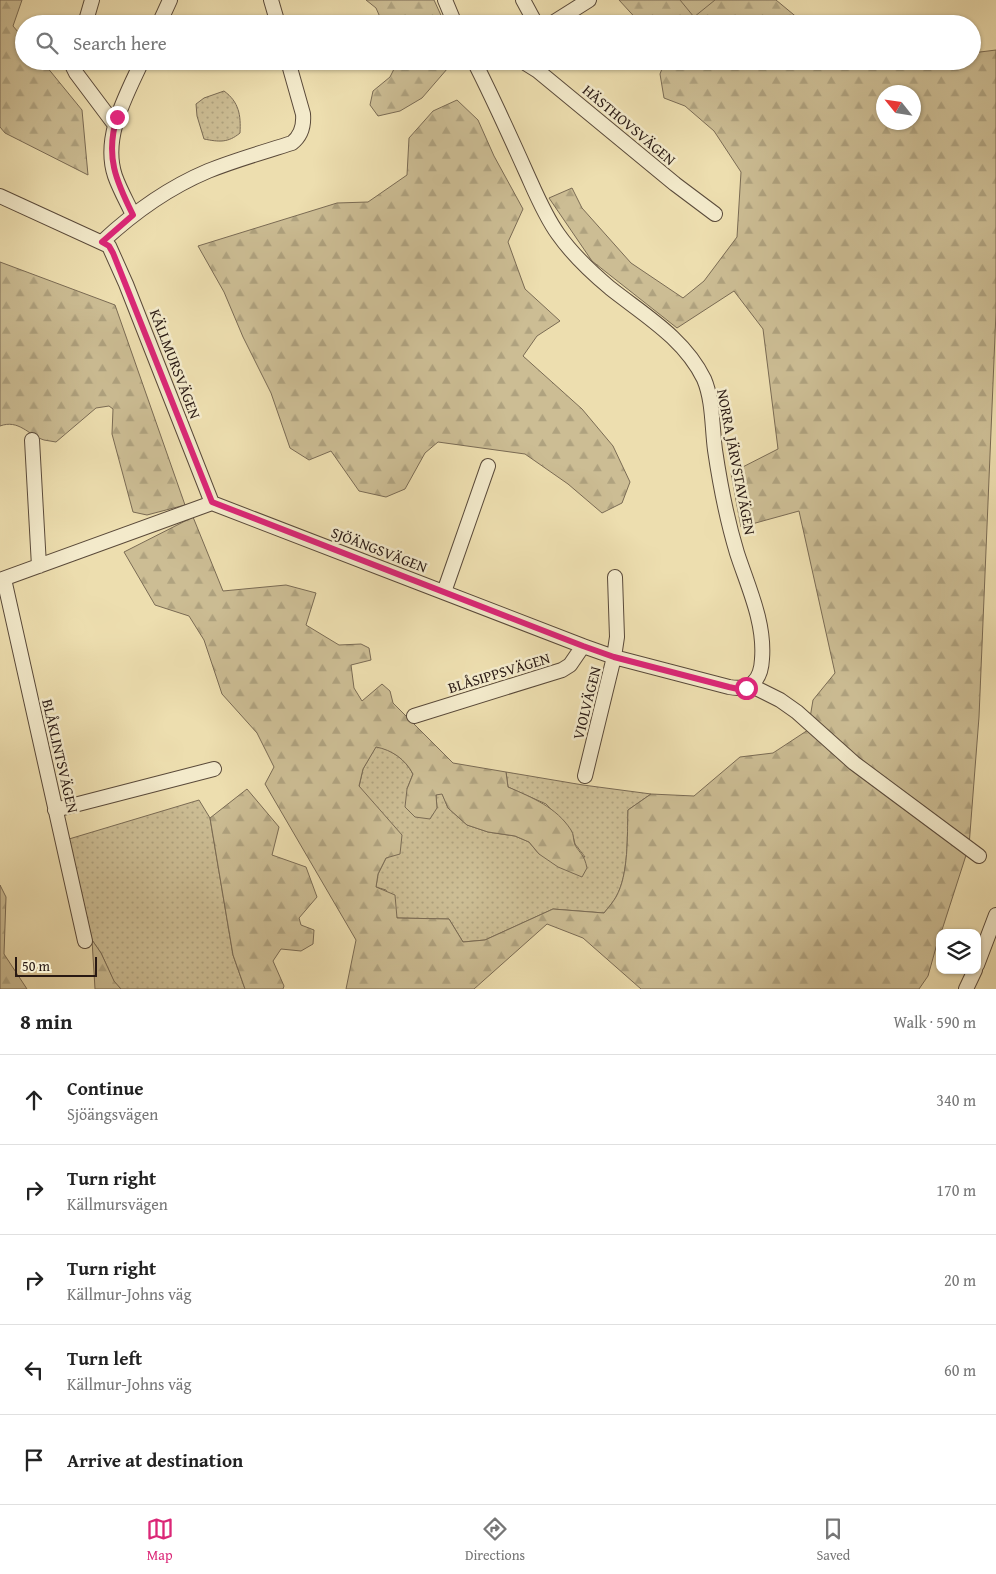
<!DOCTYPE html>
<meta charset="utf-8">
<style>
body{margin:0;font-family:"Gentium Book Plus",serif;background:#f2f2f2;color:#222}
.controls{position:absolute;right:15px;bottom:15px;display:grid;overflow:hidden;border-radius:10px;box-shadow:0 1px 4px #0004}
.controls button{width:45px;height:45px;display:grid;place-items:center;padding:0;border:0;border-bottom:1px solid #e0e0e0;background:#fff;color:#222;font:25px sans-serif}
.compass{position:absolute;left:876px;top:85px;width:45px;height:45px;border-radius:50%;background:#fff;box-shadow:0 1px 4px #0004;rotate:300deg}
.scale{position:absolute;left:15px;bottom:12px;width:82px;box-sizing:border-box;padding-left:5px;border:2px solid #291913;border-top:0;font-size:14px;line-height:18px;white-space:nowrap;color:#291913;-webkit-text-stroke:4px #f3eacb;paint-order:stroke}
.stop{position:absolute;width:15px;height:15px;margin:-11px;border:4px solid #db2777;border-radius:50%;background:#fff}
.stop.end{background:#db2777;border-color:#fff;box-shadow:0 1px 5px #0008}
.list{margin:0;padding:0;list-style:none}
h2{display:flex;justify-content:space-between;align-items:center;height:65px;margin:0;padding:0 20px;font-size:21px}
h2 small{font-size:16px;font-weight:400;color:#767676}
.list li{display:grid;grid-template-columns:32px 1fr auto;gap:15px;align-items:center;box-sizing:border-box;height:90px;padding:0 20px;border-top:1px solid #e0e0e0}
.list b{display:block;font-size:19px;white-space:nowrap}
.list p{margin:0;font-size:16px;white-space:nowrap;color:#767676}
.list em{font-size:16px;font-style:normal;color:#767676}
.icon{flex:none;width:28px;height:28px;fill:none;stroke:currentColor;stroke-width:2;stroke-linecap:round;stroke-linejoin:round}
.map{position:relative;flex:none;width:996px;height:989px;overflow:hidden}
.search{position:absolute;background:#fff;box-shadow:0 1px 4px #0004;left:15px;right:15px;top:15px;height:55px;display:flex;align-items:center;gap:12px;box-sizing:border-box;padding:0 18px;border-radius:28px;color:#767676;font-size:19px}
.sheet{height:515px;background:#fff}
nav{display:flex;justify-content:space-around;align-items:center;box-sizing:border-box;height:70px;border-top:1px solid #e0e0e0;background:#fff;font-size:14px;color:#767676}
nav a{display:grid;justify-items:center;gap:2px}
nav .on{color:#db2777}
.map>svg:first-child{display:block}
</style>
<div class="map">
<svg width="996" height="989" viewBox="0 0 996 989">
<defs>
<pattern id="grass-dots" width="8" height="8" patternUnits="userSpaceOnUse" patternTransform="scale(1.25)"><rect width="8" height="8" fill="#ccbd94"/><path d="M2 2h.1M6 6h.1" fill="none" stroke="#afa27f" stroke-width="1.8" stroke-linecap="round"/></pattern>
<pattern id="forest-firs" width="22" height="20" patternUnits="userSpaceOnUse" patternTransform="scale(1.25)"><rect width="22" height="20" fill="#ccbd94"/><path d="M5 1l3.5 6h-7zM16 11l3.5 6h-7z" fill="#afa27f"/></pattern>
</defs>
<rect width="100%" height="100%" fill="#eddeaf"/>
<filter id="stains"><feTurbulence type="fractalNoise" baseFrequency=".004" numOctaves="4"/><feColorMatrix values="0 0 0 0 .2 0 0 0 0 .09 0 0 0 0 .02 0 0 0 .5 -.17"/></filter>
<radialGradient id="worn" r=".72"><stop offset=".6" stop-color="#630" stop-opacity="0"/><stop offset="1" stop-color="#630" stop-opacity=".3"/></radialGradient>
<path fill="url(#grass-dots)" stroke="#7a6b54" d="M224 91C239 102 241 115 240 133 228 143 219 142 204 139L197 116 196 104 204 98Z
M376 746C392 750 405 759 413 774L407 789 437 808 436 795 442 793 448 808 467 825 488 832 515 836 529 842 539 854 585 857 575 844 572 832 546 804 508 787 506 772 583 785 651 794 628 810C627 836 629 874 616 897 613 903 608 908 604 913L553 909 485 940 463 942 449 919 397 918 386 890 376 887 378 874 386 858 359 787 363 769Z
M199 800 210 818 233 955 245 989H121L114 982 101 953 92 940 69 839Z"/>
<path fill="url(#forest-firs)" stroke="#7a6b54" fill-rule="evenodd" d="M0 0H22L13 26 24 39V61H42L82 110 88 175 5 133 0 127Z
M366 0H434L445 24H383L376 8Z
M619 0H776L805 24H641Z
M996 50V312L979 717 969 846 941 933H940L928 976 919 989H641L583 938 547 924 474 989H346L356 940 265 784 274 767 257 733 222 694 204 640 189 616 155 605 124 552 193 517 223 591 286 585 316 593 306 625 339 645 361 644 369 648 371 660 351 665 354 688 362 701 382 684 390 691 393 703 453 763 506 772 508 787C533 798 556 807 571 830 574 834 573 840 575 845 581 855 584 854 587 868L582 877 558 867 539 854 529 842 515 836 488 832 467 825 448 808 442 794 436 795 437 808 430 819 415 817 405 807 407 789 413 774C405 759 392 750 376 747L363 769 359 786 402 835 400 854 386 858 378 874 376 887 395 895 397 918 449 919 463 942 485 940 553 909 604 913C608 908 613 902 616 897 629 874 627 836 628 810L651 794 694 796 740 757 773 753 808 730 813 700 835 673 799 511 741 527 731 473 778 449 763 329 734 291 677 328 592 261 549 198 572 188 582 208 631 263 683 298 704 281 737 237 741 172 714 131 685 106 664 98 660 74 665 61H850L859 69 914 61H972V53ZM884 92H914V122H884Z
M398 61H454L422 98 400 111 378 116 370 105 373 91 390 77Z
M457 100 478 120 494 156 523 209 508 242 525 289 560 321 537 336 523 356 582 409 613 446 630 482 622 503 602 513 568 484 525 454 438 442 425 453 405 489 386 497 359 491 331 451 309 460 290 448 271 393 243 337 224 292 198 246 337 203 368 202 407 175 409 138 433 111Z
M0 262 115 305 185 505 147 515 133 512 112 434 113 409 109 406 96 408 56 442C52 441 48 441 44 440 28 435 19 419 0 426Z
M247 789 279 827 272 855 306 867 317 897 299 918 301 925 314 930 313 944 301 951 281 949 273 961 284 986 283 989H245L233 955 210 818Z
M0 885 6 897 4 954 27 989H0Z
M92 940 101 953 114 981 121 989H95Z"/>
<path fill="#ccbd94" stroke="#7a6b54" d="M680 0H715L694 17Z"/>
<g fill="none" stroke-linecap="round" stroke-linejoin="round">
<defs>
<path id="minor" d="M271 0 278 24
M445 0 455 24
M523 0 536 24
M85 24 92 0
M159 24 170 0
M551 24 589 0
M73 61V67L76 73 115 125
M522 61 538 71 675 184 715 214
M0 196 109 246 126 284 212 503
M133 215C127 202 120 190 115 176 102 137 126 96 142 61
M102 242C132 214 170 187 208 171 235 160 264 152 292 143 301 136 304 126 303 114L288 61
M32 440 39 566
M4 579 85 941
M0 580 212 503 583 646 614 657 729 687C750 691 761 681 762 659 765 622 748 587 737 553 727 520 720 484 715 450 712 427 713 400 704 379 684 338 644 315 610 288 591 272 572 254 558 234 545 216 536 194 527 174 510 136 493 98 474 61
M444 592 488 466
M750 685 780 700 797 712 854 763 979 856
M414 716 562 670 570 665 583 646
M585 776 614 657 617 637 615 577
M55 810 214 769
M977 965 996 915
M966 989 975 970"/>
</defs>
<use href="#minor" stroke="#5a4a3a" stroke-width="16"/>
<use href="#minor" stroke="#f3eacb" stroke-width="14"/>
</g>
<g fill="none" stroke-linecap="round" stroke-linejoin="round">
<path stroke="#db2777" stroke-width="6" d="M117 117C105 156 116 181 133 215L102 242 109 246 113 253 212 502 583 646 614 657 729 687 738 689 746 688"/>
</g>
<g text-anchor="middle" stroke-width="5" stroke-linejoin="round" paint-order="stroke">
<g font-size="15" fill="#291913" stroke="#f3eacb">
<text transform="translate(629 125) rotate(40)" y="5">HÄSTHOVSVÄGEN</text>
<text transform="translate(175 364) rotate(69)" y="5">KÄLLMURSVÄGEN</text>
<text transform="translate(736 462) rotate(79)" y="5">NORRA JÄRVSTAVÄGEN</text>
<text transform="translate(379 550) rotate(21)" y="5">SJÖÄNGSVÄGEN</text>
<text transform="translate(499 673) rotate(-17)" y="5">BLÅSIPPSVÄGEN</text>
<text transform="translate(587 703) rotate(-76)" y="5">VIOLVÄGEN</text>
<text transform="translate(60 756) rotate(77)" y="5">BLÅKLINTSVÄGEN</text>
</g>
</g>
<rect width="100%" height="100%" filter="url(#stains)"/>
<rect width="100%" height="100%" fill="url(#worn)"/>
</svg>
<div class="controls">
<button><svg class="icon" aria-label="layers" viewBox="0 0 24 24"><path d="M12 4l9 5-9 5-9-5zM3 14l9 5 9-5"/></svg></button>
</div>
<svg class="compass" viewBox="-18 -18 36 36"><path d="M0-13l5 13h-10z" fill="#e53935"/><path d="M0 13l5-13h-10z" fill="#767676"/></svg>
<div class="scale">50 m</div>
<div class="stop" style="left:746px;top:688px"></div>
<div class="stop end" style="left:117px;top:117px"></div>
<div class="search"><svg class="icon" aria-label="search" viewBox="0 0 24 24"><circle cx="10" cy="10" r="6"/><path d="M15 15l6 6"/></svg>Search here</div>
</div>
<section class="sheet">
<h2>8 min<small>Walk · 590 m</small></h2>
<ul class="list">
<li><svg class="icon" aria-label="ahead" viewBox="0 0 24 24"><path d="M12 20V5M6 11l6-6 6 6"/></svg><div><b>Continue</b><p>Sjöängsvägen</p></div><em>340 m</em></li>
<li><svg class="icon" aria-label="right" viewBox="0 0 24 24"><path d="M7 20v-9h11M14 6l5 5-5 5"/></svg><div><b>Turn right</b><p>Källmursvägen</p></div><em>170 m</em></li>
<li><svg class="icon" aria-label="right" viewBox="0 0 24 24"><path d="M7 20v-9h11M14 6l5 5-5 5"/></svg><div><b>Turn right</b><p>Källmur-Johns väg</p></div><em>20 m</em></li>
<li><svg class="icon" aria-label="left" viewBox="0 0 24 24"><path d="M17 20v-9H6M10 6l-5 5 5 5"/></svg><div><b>Turn left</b><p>Källmur-Johns väg</p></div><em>60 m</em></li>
<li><svg class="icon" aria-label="arrive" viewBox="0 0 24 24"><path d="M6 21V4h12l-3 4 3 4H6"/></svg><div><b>Arrive at destination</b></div></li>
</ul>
</section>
<nav>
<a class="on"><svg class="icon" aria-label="map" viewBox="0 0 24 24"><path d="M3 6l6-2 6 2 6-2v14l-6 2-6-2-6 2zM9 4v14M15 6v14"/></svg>Map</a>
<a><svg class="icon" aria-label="directions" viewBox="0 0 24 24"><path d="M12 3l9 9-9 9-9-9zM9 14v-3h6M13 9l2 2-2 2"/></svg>Directions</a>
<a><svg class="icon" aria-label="saved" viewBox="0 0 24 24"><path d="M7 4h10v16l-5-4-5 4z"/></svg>Saved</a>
</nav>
